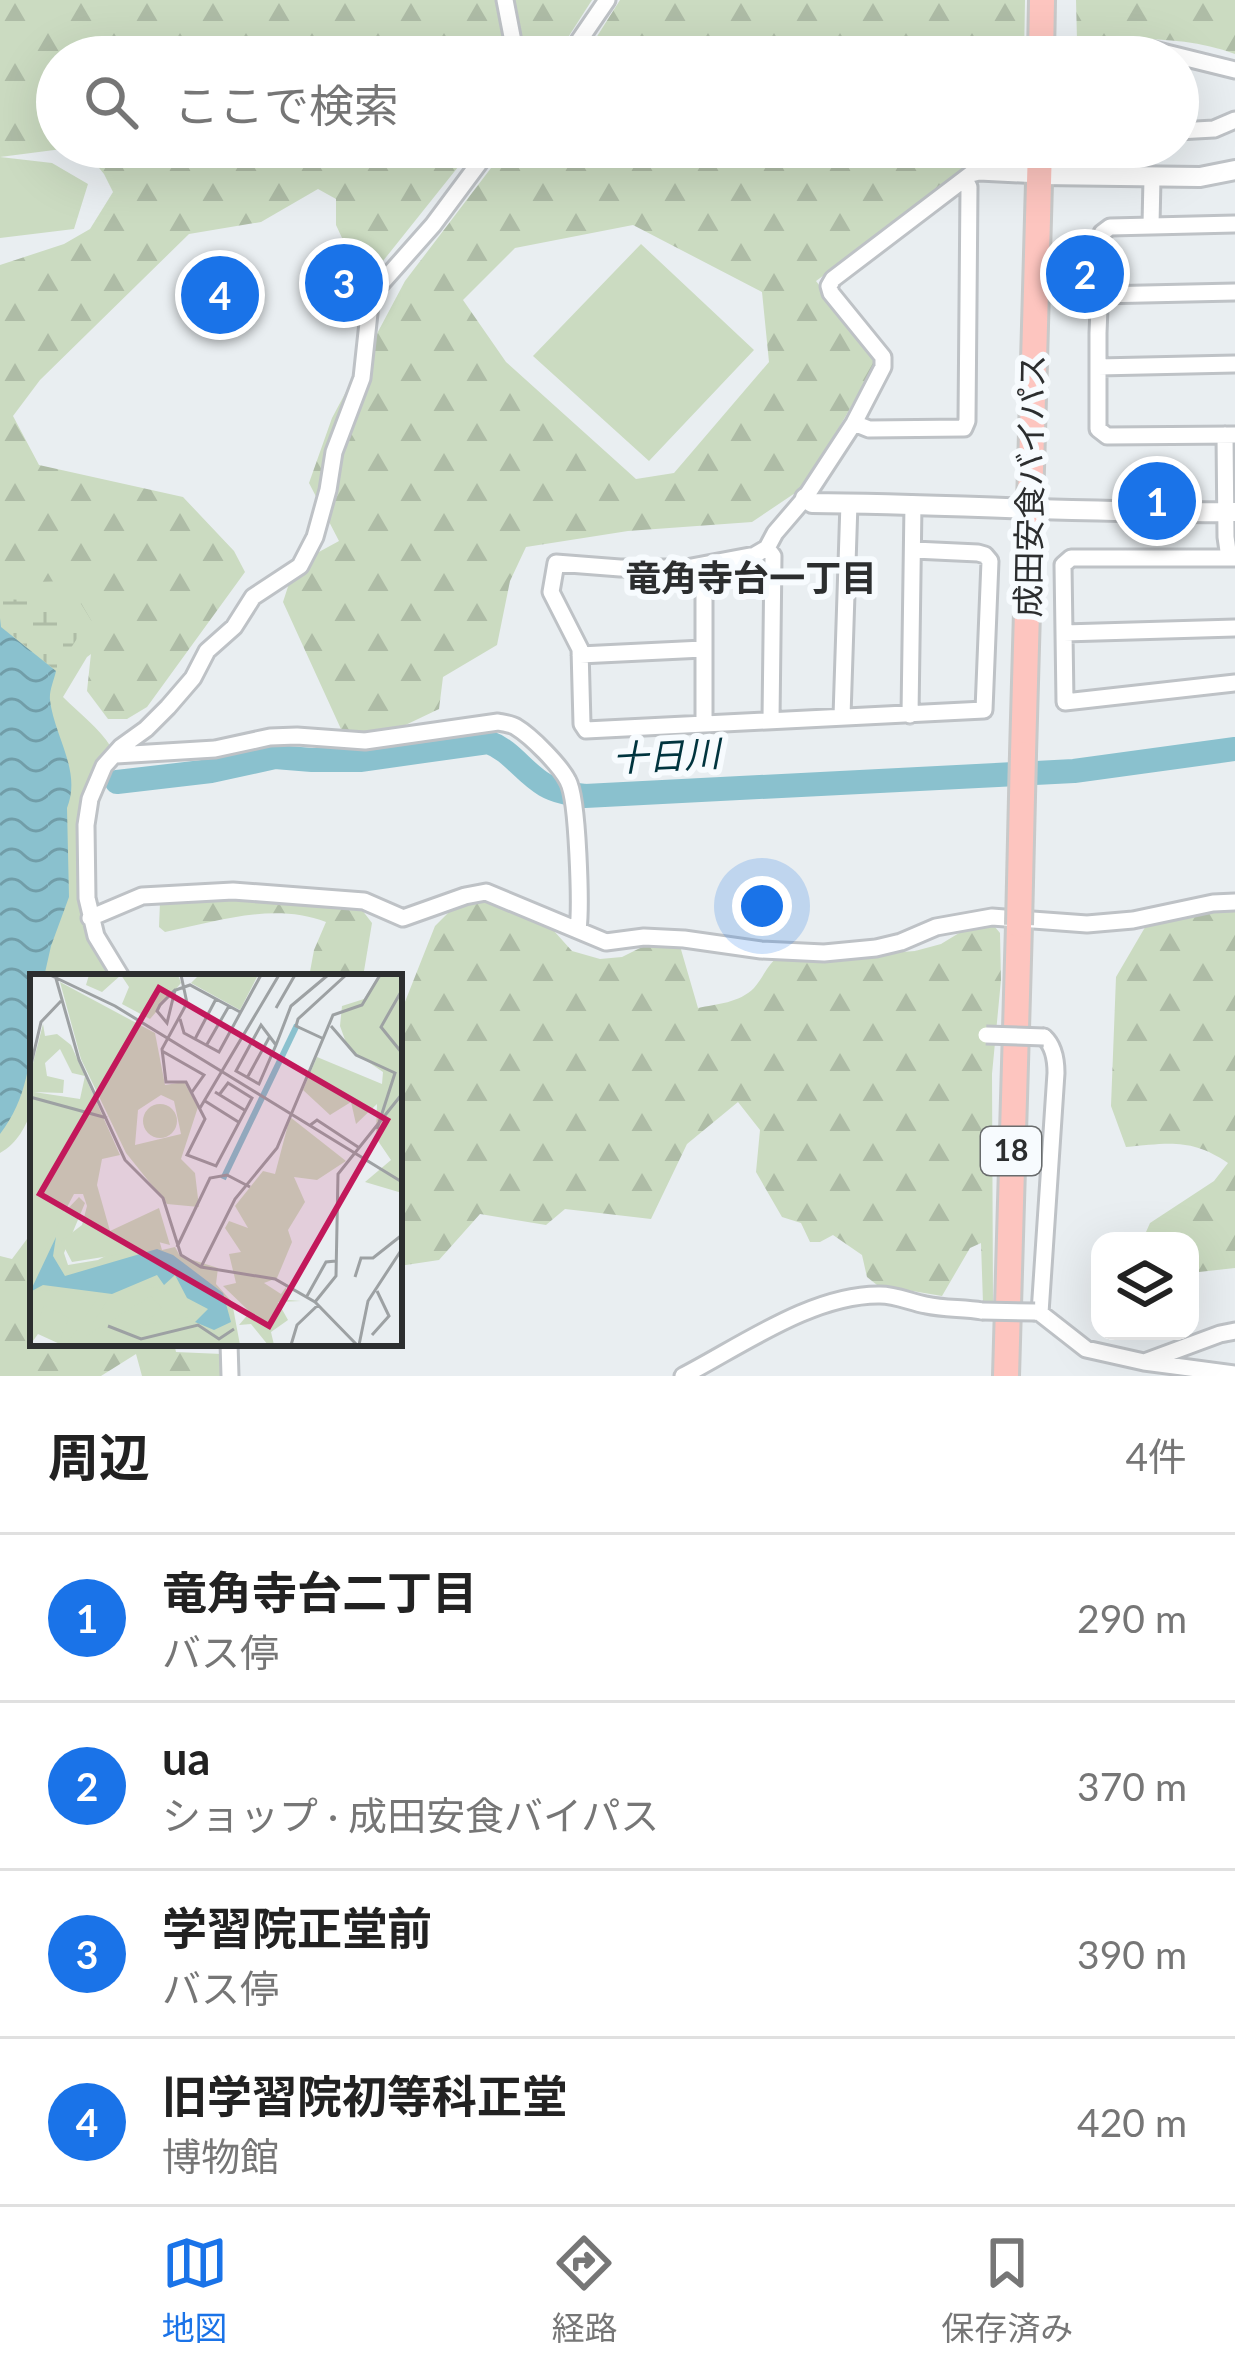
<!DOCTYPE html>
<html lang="ja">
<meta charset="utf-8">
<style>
body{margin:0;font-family:Lato,"Noto Sans JP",sans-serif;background:#f6f6f6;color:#222}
.controls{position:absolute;right:36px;bottom:36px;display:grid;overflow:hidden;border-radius:24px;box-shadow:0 12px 48px #0002}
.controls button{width:108px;height:108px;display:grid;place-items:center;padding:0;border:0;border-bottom:3px solid #e0e0e0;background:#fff;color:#222;font:60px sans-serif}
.you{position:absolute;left:762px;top:906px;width:42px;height:42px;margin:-30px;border:9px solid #fff;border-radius:50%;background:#1a73e8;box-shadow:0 0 0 18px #1a73e833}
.badge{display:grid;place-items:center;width:78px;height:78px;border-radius:50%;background:#1a73e8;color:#fff;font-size:39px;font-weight:700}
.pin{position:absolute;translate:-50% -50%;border:6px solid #fff;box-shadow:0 3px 12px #0006}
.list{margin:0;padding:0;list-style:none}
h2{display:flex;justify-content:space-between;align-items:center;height:156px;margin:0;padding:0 48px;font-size:51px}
h2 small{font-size:39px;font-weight:400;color:#767676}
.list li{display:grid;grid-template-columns:78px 1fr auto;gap:36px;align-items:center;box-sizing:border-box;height:168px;padding:0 48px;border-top:3px solid #e0e0e0}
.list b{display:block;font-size:45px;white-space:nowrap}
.list p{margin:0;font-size:39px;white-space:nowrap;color:#767676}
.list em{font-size:39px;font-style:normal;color:#767676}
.icon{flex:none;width:66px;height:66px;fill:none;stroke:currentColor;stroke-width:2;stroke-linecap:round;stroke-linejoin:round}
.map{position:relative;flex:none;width:1235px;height:1376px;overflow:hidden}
.search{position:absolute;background:#fff;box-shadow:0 12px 48px #0002;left:36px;right:36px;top:36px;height:132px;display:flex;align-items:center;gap:30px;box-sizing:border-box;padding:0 42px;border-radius:66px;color:#767676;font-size:45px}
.sheet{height:828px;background:#fff}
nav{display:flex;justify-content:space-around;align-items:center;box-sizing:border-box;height:168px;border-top:3px solid #e0e0e0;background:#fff;font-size:33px;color:#767676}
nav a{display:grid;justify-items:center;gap:6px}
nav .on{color:#1a73e8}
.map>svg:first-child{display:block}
</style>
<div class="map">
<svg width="1235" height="1376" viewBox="0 0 1235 1376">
<defs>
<pattern id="forest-firs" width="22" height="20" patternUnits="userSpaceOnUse" patternTransform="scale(3)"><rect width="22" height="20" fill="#cbdbc1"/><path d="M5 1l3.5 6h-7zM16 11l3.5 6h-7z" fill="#aebca6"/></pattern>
<pattern id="wetland-marsh" width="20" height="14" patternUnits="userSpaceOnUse" patternTransform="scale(3)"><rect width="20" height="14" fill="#cbdbc1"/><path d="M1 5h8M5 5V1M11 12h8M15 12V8" fill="none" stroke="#aebca6"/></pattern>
<pattern id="water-waves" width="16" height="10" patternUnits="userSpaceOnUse" patternTransform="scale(3)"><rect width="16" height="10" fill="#8ac1ce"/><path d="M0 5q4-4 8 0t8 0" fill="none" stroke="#719da8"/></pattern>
</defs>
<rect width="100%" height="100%" fill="#e9eef1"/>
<path fill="#cbdbc1" d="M0 157 52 163 88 184 74 229 0 238Z
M641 244 754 350 649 461 533 356Z
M0 536 144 615 87 657 63 697C80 714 99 728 111 747 76 782 81 821 81 868 81 882 85 894 81 907L87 932 116 977H33V1107C26 1126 18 1143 0 1153Z"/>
<path fill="url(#forest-firs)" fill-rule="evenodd" d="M0 0H592L565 42 552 57H57V147H474L383 261 349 253 336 225V199L318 189 261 222 189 234 40 380 13 416 39 465 183 497 234 551 245 572 147 707 127 719H108L87 691 94 625 67 581 3 583 0 581V265L64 244 90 229 113 192 104 174 87 153 62 149 0 157Z
M620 0H1025L1024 57H584Z
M1076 0H1235V54C1185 35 1130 39 1077 40Z
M507 147H969L964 152 973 166 816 281 878 361 804 487 752 522 628 531 526 547 510 581 497 645 443 677 439 709 351 751 283 602 295 565 339 541 309 483 332 418 405 281ZM633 225 762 292 769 362 674 473 636 479 506 362 463 300 515 248Z
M1235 893V1268L1190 1273V1241H1142L1150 1223 1214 1181 1228 1163C1192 1138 1168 1143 1126 1147L1111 1106 1116 977 1151 917 1197 900Z
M232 897 359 906 372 923 363 977H309L314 950 326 922C274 902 218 921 165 932L159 927 160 902Z
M478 902 495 904 554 931 572 951 600 959 622 957 648 944 680 946 698 1008C717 1004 739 1003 754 988 763 978 767 965 778 957H838L915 951 941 944 964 930 975 926 995 927 1000 933 1001 980 992 1074 993 1302 983 1303 981 1243 970 1248 942 1296 877 1285 867 1277 862 1255 833 1235 820 1242H810L801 1223 782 1217 756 1172 760 1130 738 1102 687 1144 651 1219 565 1209 546 1225 480 1214 439 1260 399 1266V1017L435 926 450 911Z
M33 1231V1343H174L176 1352 222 1354 223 1376H142L136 1354 101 1376H0V1256L12 1259Z"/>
<path fill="url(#wetland-marsh)" d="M0 599 55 601 71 611 78 624 80 634 56 671 1 626Z"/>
<path fill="url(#water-waves)" d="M0 618 1 627 56 671C54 680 49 691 50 700 54 736 82 771 67 808L69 897 51 946 44 977H33C33 1032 35 1089 0 1134Z"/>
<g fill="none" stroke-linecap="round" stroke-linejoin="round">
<path stroke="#8ac1ce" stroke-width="24" d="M117 782 211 771 275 757 312 760H360L488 742C511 750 524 773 545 785 557 792 571 794 585 796L1074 771 1235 749"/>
<defs>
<path id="minor" d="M505 0 516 57
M568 57 607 0
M1102 57 1104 52 1130 49 1154 50 1235 70
M1178 131 1214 129 1235 120
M1235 224 1110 227 1102 233 1098 333V429L1107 436 1235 435
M1151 225 1152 178
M1099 295 1235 292
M1098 367 1235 364
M854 423 869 429 964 428 967 421 969 187 965 179
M1225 435 1226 537 1229 558
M767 548 773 556 771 719
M914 550 978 553 985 555 990 561 984 710 586 730 582 724 580 649 551 592 556 563 620 568H686L755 555 767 548 775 533 805 498 854 423 883 367V357L831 293 829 286 833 279 971 174 979 172 1040 175
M1235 558H1071L1063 565 1065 702 1235 683
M1064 633 1235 628
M580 655 703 649
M910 715 913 504
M842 716 849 503
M704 723V566
M116 755 215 749 270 737 297 736 365 741 498 722C503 723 512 724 516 727 531 736 560 765 568 781 578 799 581 907 578 930
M90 918 142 896 233 891 364 901 403 918 465 896 486 892 606 942 644 937 684 939 761 950 824 953 876 948 901 942 936 927 992 917 1087 924 1133 920 1213 903 1235 902
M121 977 96 936 87 898 86 825 90 799 104 766 121 747 146 729 168 707 193 678 207 651 234 627 253 597 300 566 315 537 328 490 334 452 362 378 371 295 433 225 491 147
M1035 1312 1040 1313 1086 1349 1144 1362 1235 1374
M1040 1313 1056 1073C1056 1060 1054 1046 1044 1037
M229 1343 230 1376
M1147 1361 1220 1334 1235 1331
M683 1376C741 1346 813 1294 880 1295 896 1295 910 1302 926 1305 944 1309 963 1308 982 1311"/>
<path id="tertiary" d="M1040 175 1200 177 1235 170
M805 498 812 503C953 504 1094 514 1235 512"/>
<path id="primary" d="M1041 57 1042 0
M1023 754 1040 147
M1006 1376 1019 925"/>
</defs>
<use href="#minor" stroke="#bec2c6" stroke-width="21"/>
<use href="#tertiary" stroke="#bec2c6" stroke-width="24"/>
<use href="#primary" stroke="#c8c9c9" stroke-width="30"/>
<use href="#minor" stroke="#fff" stroke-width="15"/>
<use href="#tertiary" stroke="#fff" stroke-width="18"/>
<use href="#primary" stroke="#fdc5bf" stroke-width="24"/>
<defs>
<path id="minor-bridge" d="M986 1035 1044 1037
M982 1311 1035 1312"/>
<path id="primary-bridge" d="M1019 925 1023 754"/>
</defs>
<use href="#minor-bridge" stroke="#bec2c6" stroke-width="21" stroke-linecap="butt"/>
<use href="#primary-bridge" stroke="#c8c9c9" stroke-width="30" stroke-linecap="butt"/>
<use href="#minor-bridge" stroke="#fff" stroke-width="15"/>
<use href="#primary-bridge" stroke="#fdc5bf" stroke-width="24"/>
</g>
<g text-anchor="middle" stroke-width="12" stroke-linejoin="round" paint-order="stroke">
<rect fill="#f7fbfe" stroke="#696c6d" stroke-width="3" x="981" y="1127" width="60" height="48" rx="9"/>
<g font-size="30" font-weight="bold" fill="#2c2e2f">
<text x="1011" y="1161">18</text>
</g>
<g font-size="33" fill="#2c2e2f" stroke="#f7fbfe">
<text transform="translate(1030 486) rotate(-89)" y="12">成田安食バイパス</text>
</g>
<g font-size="36" font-weight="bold" fill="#2c2e2f" stroke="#f7fbfe">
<text x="751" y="591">竜角寺台一丁目</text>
</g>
<g font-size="36" font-style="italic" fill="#00343e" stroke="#f7fbfe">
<text transform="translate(666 756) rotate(-3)" y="13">十日川</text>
</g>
</g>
<g transform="translate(30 974)">
<rect width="372" height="372" fill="#e9eef1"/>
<path d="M169 1H228L210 36 161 9ZM113 147a17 17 0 1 1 34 0a17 17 0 1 1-34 0ZM49 223 55 229 34 279 38 291 68 286 126 255 132 276 145 273 150 282 188 294 186 310 202 328 210 371H32L8 360 0 371V274Z" fill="#cbdbc1"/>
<path d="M59 1H148L151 9 120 45 92 30 99 13 91 1 72 18 56 11ZM349 1H372V219L335 208 361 186 346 164 347 130 326 150 321 128 300 141 273 116 287 83 352 110 353 98 318 74 310 52 312 32 334 25ZM30 8 125 59 135 111 154 108 168 133 151 185 165 199 169 233 137 230 96 179 51 85ZM131 121 144 127 151 160 105 171 108 136ZM13 50 15 62 27 60 41 71 90 181 72 185 67 211 80 257 129 234 140 271 113 264 98 279 42 288 31 267 52 251 57 232 53 220H44L0 303V101ZM30 75 42 99 55 102 50 125 4 118 33 119 34 106 17 102 15 89ZM260 143 316 187 287 206 264 203 275 228 258 256 262 268 247 304 234 309 251 320 256 313 258 326 271 327 248 328 258 346 241 358 244 371H238L221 350 209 351 220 338 193 312 206 309 199 280 211 278 195 254 199 247 218 254 205 232 233 197 245 200ZM147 298 174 340 110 352 132 334 121 322 56 362 48 354 37 369 30 366 39 344 14 331 0 371 6 316 71 319 55 343 62 350 85 315 135 313Z" fill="#cbdbc1" fill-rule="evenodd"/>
<path d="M26 263 23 282 35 302 127 275 143 281 193 319 201 348 184 356 165 348 178 335 157 324 145 301 134 311 127 301 82 320 13 311 0 318Z" fill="#8ac1ce"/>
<path fill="none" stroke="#8ac1ce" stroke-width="6" d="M193 205 267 51"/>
<path fill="none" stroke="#9da1a3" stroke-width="3" d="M20 1 85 32 372 208M25 1 49 86 95 186 133 224 151 281 171 293 245 305 285 328 327 371M151 1 157 29 132 75 136 108H156L175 145 157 181 186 192 222 124 198 109 189 121M145 16 137 49 127 37 130 31 145 16H146L160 11 210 38M372 16 351 53 372 79M246 34 265 1M150 45 154 59 189 78 231 1M301 52 326 81 365 99 347 155M165 65 186 25M294 65 266 52 268 45 316 1M246 71 231 51 206 97 229 110 246 71 261 32 298 1M176 72 199 32M132 77 174 101 162 118M0 95 11 48 31 27M217 104 240 62M185 118 216 137M0 123 77 144M175 127 210 149M170 134 249 1M279 152 287 146 328 173M147 273 180 204 197 201 220 213M171 293 205 225 247 174 303 41 332 31 350 1M325 303 331 284H343L372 261M277 322 296 288 306 287M285 328 306 302 308 200 372 120M78 352 111 365 168 351 189 365 204 355M342 361 359 342 347 317M261 371 267 351 288 331M329 371 338 327 372 275"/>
<path fill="#c2185b" fill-opacity="0.15" stroke="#c2185b" stroke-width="6" d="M129 14 357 146 239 352 10 220Z"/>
<rect width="372" height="372" fill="none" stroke="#2c2e2f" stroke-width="6"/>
</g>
</svg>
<div class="controls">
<button><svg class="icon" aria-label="layers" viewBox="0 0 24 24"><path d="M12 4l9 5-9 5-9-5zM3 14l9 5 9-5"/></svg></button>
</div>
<div class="you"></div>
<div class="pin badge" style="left:1157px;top:501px">1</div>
<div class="pin badge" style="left:1085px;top:274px">2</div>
<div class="pin badge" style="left:344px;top:283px">3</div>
<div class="pin badge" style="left:220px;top:295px">4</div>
<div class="search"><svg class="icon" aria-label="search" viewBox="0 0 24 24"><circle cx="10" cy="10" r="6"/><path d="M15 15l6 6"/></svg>ここで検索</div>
</div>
<section class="sheet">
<h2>周辺<small>4件</small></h2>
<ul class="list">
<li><span class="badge">1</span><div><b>竜角寺台二丁目</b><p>バス停</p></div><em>290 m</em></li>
<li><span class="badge">2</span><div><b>ua</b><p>ショップ · 成田安食バイパス</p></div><em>370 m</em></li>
<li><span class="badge">3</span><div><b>学習院正堂前</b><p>バス停</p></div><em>390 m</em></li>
<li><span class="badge">4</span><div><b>旧学習院初等科正堂</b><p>博物館</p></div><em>420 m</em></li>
</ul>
</section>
<nav>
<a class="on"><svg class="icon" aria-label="map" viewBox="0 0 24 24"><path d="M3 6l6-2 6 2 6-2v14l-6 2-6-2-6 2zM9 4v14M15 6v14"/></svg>地図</a>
<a><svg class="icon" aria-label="directions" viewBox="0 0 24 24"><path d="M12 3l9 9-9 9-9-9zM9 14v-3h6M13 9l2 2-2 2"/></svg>経路</a>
<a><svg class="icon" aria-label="saved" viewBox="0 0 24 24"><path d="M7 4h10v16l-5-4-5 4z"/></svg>保存済み</a>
</nav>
